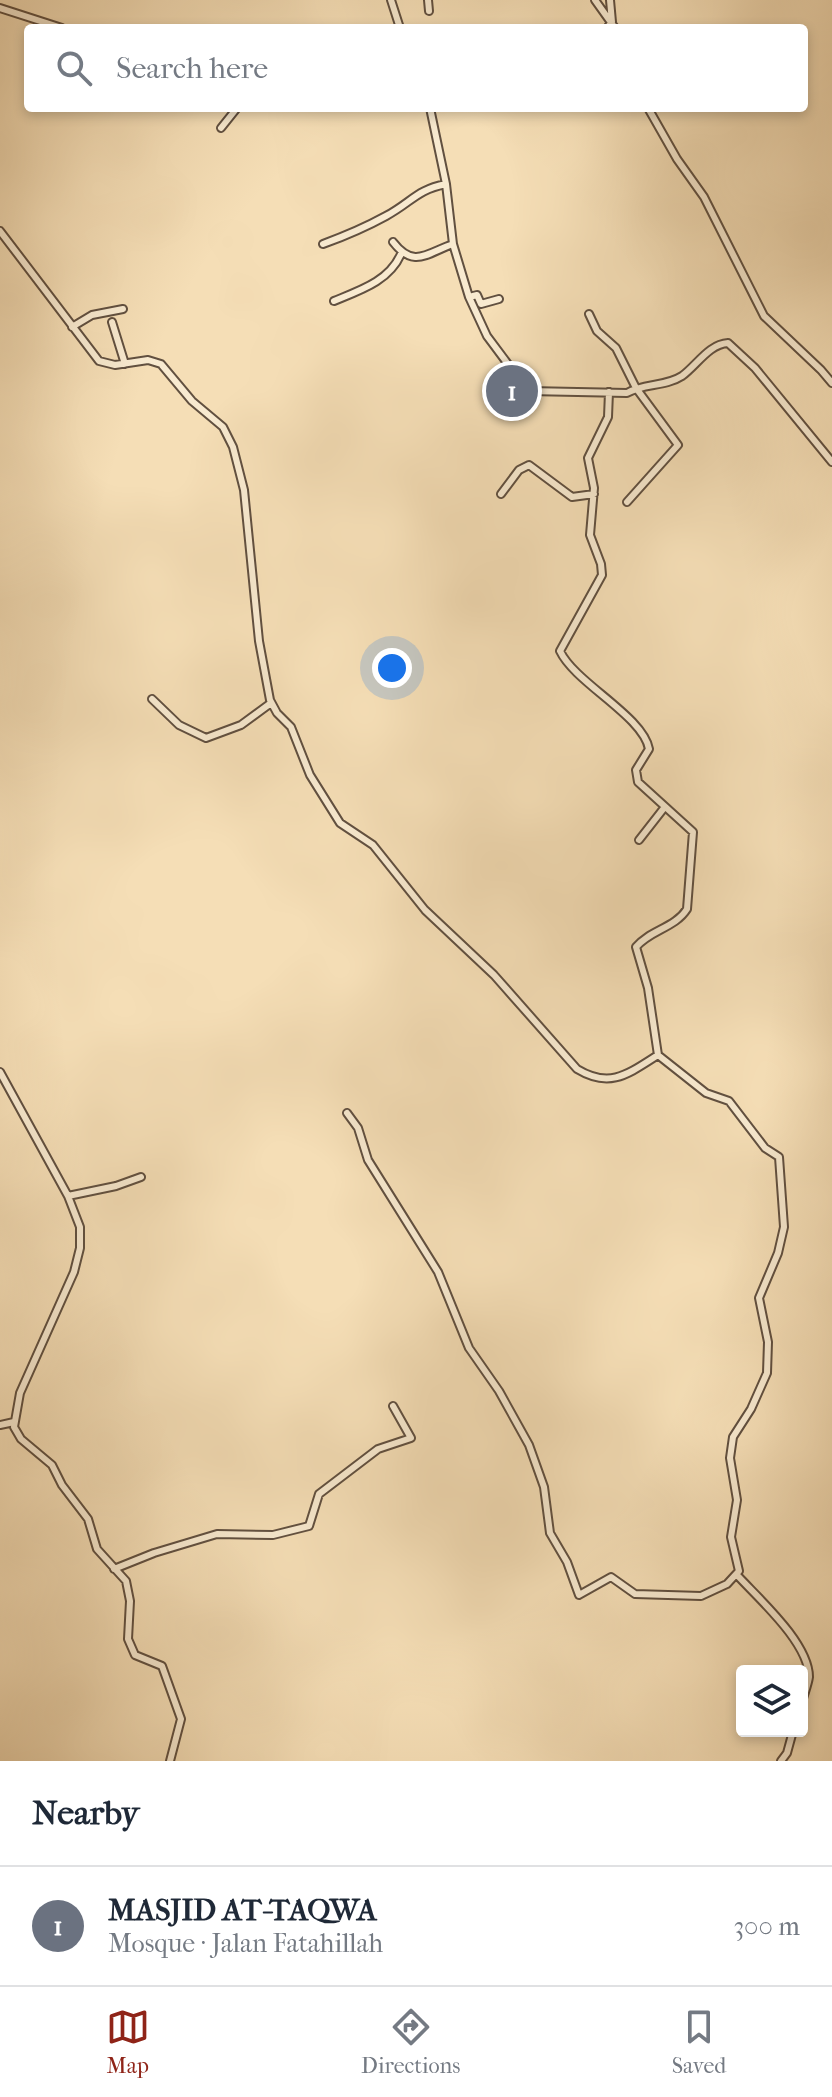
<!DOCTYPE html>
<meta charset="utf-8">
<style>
body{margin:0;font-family:"IM FELL French Canon",serif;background:#f2f2f3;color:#1f2937}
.controls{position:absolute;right:24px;bottom:24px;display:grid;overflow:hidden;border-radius:8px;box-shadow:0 4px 12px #0003}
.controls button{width:72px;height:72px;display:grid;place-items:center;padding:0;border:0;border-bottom:2px solid #e0e1e3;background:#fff;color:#1f2937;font:40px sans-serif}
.you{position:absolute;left:392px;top:668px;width:28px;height:28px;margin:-20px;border:6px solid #fff;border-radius:50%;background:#1a73e8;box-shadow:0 0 0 12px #1a73e833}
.badge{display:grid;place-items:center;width:52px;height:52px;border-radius:50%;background:#8f2418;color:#fff;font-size:26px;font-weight:700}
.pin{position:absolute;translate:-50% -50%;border:4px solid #fff;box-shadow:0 2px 8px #0006}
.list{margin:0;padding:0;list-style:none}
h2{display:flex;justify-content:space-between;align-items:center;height:104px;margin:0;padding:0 32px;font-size:34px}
h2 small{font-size:26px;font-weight:400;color:#747a83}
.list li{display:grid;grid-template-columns:52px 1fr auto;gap:24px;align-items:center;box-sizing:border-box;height:120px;padding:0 32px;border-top:2px solid #e0e1e3}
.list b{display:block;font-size:30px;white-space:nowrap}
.list p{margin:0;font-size:26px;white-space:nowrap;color:#747a83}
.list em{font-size:26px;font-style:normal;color:#747a83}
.icon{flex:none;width:44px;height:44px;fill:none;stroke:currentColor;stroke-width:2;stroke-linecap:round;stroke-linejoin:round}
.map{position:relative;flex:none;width:832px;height:1761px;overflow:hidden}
.search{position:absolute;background:#fff;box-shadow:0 4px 12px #0003;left:24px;right:24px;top:24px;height:88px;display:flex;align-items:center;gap:20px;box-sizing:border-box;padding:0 28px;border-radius:8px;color:#747a83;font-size:30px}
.sheet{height:224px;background:#fff}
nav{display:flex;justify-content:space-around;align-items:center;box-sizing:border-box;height:112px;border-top:2px solid #e0e1e3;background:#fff;font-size:22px;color:#747a83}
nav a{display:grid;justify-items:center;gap:4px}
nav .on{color:#8f2418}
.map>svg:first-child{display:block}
</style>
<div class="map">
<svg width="832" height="1761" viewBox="0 0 832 1761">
<rect width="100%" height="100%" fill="#f5deb6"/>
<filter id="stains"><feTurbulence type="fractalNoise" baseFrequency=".0025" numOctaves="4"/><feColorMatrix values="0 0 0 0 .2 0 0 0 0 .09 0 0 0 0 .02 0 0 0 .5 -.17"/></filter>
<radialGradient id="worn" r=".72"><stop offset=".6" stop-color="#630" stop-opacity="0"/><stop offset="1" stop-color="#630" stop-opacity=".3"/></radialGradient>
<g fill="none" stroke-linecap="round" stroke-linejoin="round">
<defs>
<path id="minor" d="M391 0 400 28
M428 0 429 11
M595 0 615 28
M0 8 62 28
M607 28 612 22 610 0
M430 108 446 184 453 244 469 297 487 336 528 391 627 393C644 383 665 387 682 376 697 365 709 344 728 343L755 368 832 462
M648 108 677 159 704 197 764 316 821 370 832 383
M221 128 237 108
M0 231 99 361 115 365 148 360 161 364 192 401 223 427 233 447 244 490 259 641 270 700 277 713 291 727 310 775 340 823 373 845 425 910 494 975 577 1069C610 1089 628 1074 658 1055
M393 242C414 269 427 253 453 244
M323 244C345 236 366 227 386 216 412 202 416 190 446 184
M469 297 477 295 481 304 499 299
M334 301C361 290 389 281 401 254
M589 314 597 331 616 348 636 388 678 445 627 502
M112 322 125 364
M72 327 92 315 123 309
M501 494 519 470 529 465 572 497 594 494
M152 699 179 725 206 738 241 725 271 703
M639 840 664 808
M0 1072 68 1196 80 1227V1248L74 1272 20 1393 14 1427 21 1439 52 1465 62 1485 88 1519 97 1549 126 1581 130 1601 128 1639 135 1655 162 1666 181 1719 170 1761
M347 1113 358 1128 368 1160 438 1272 469 1348 499 1391 529 1445 544 1487 550 1533 567 1562 579 1595 611 1577 635 1594 701 1596 727 1584 739 1571 731 1537 737 1500 730 1458 733 1437 751 1409 767 1373 768 1342 759 1298 778 1253 784 1227 779 1157 765 1148 729 1101 706 1093 658 1055 648 988 636 947C650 930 675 928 687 909L693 832 638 782 636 770 649 749C643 716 575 683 560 651L602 575 601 564 590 535 594 488 588 458 608 417 609 392
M68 1196 116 1186 141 1177
M0 1425 14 1422
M114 1569 154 1553 217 1534 273 1535 309 1526 319 1494 378 1449 411 1438 393 1406
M737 1575C759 1599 809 1643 809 1677 808 1685 804 1694 802 1702
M781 1761 787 1753 793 1731"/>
</defs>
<use href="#minor" stroke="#615040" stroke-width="10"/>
<use href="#minor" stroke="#f8ead0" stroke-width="6"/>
</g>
<rect width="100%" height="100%" filter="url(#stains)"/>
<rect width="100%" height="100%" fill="url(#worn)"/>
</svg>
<div class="controls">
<button><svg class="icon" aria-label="layers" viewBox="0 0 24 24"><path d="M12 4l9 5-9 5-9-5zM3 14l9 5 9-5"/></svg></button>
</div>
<div class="you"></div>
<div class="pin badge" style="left:512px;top:391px;background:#6b7280">1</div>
<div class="search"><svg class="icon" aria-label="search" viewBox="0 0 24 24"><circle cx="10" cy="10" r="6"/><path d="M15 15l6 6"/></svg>Search here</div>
</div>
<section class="sheet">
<h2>Nearby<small></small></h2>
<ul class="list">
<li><span class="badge" style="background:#6b7280">1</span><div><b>MASJID AT-TAQWA</b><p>Mosque · Jalan Fatahillah</p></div><em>300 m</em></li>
</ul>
</section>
<nav>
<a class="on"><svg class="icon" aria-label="map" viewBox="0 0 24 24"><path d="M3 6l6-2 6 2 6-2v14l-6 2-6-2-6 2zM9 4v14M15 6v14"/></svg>Map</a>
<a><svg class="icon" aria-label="directions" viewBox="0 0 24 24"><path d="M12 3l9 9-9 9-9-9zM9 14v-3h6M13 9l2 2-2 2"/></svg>Directions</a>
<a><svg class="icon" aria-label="saved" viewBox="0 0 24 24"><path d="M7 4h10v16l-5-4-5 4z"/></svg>Saved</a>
</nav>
